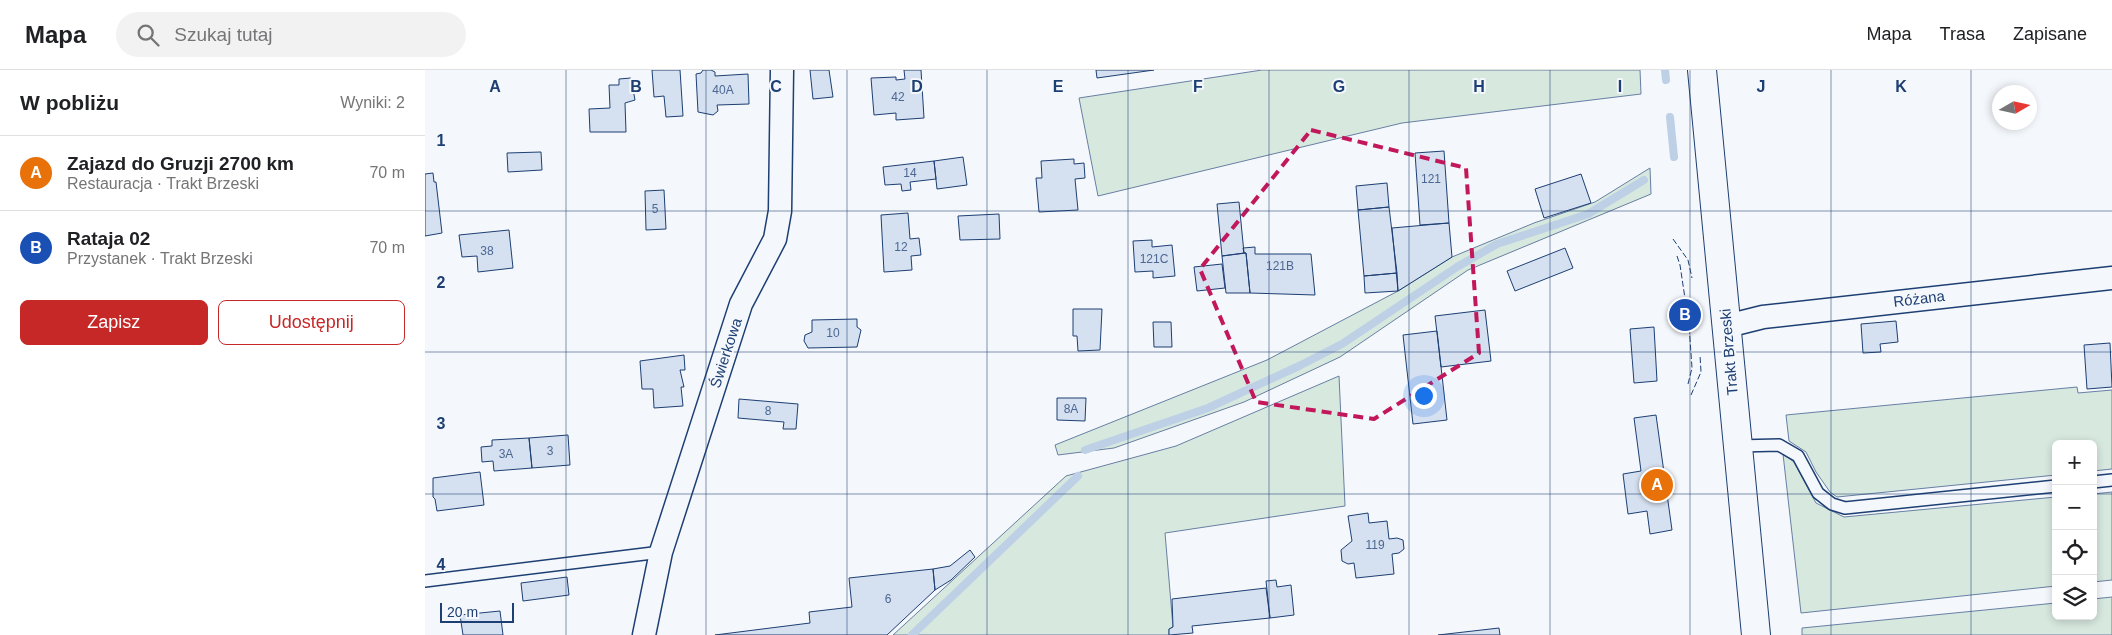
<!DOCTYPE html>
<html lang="pl">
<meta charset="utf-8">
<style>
body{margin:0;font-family:Helvetica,sans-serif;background:#f2f2f2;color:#202124}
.controls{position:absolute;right:15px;bottom:15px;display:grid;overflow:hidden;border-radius:8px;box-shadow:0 2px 8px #0003}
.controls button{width:45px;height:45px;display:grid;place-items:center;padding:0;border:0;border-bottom:1px solid #e0e0e0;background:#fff;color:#202124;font:25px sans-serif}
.compass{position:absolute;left:1567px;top:15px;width:45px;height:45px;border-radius:50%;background:#fff;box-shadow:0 2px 8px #0003;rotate:81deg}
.scale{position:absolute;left:15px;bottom:12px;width:74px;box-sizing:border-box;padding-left:5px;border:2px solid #1d3f73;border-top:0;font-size:14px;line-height:18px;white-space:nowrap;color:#1d3f73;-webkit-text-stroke:4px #f4f7fb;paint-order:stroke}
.you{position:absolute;left:998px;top:325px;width:18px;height:18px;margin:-12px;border:4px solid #fff;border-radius:50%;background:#1a73e8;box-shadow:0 0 0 8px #1a73e833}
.badge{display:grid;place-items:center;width:32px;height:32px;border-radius:50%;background:#c62828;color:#fff;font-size:16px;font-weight:700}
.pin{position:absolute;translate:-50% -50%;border:2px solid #fff;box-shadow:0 1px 5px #0006}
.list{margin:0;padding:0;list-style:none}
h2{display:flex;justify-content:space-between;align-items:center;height:65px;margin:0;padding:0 20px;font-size:21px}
h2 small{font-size:16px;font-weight:400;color:#757577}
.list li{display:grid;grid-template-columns:32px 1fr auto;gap:15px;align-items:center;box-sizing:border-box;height:75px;padding:0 20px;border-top:1px solid #e0e0e0}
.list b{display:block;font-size:19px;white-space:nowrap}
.list p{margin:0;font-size:16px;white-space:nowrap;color:#757577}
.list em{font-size:16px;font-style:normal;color:#757577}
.actions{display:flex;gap:10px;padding:15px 20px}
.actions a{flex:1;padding:11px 0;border:1px solid #c62828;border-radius:8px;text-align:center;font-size:18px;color:#c62828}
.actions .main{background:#c62828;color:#fff}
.icon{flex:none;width:28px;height:28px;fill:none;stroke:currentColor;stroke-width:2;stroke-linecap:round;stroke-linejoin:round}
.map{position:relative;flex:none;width:1687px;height:565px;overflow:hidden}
header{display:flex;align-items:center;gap:30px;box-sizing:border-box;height:70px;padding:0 25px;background:#fff;border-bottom:1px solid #e0e0e0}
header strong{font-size:24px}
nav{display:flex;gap:28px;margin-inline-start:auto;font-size:18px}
.search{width:350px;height:45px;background:#f2f2f2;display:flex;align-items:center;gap:12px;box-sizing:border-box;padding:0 18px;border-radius:28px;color:#757577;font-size:19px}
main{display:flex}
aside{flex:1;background:#fff}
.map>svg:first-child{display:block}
</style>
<header>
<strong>Mapa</strong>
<div class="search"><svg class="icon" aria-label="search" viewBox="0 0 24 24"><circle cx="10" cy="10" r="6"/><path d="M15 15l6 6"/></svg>Szukaj tutaj</div>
<nav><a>Mapa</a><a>Trasa</a><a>Zapisane</a></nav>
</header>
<main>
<aside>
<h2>W pobliżu<small>Wyniki: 2</small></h2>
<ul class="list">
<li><span class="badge" style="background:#e8710a">A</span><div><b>Zajazd do Gruzji 2700 km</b><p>Restauracja · Trakt Brzeski</p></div><em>70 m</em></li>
<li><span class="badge" style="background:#1a4fb4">B</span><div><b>Rataja 02</b><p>Przystanek · Trakt Brzeski</p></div><em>70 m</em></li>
</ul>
<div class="actions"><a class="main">Zapisz</a><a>Udostępnij</a></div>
</aside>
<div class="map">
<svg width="1687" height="565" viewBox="0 0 1687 565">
<rect width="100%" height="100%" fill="#f4f7fb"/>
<path fill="#d7e8df" stroke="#687fa3" d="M837 0H1215L1216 24 977 53 673 126 654 28Z
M1225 98 1226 124 1043 200 915 287 819 332 689 378 633 385 630 375 842 290 973 221 1027 187 1109 153 1170 132Z
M914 306 920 436 740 463 748 557 744 559V565H468L641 406 751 376Z
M1652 317 1653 323 1687 320V399L1668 401V374H1631V405L1412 427 1405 422 1391 402 1381 382 1364 371 1361 345Z
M1358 384 1369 392 1391 433 1419 447 1631 427V516L1376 543Z
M1687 422V510L1668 512V424Z
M1687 527V565H1377V558L1631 533V546H1668V529Z"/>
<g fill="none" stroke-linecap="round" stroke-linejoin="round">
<path stroke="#bed0e5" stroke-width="8" d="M1240 0 1241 10
M1245 47 1249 87
M660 380 783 338 874 296 917 274 1032 197 1072 174 1163 144 1219 110
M487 565 653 406"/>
</g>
<path fill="#d5e0f0" stroke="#1d3f73" d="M227 0H255L258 46 241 47 239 26 229 27Z
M278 0H286L290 2V6L323 4 324 34 292 35 293 41 288 45 273 42 271 4 276 3Z
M385 0H404L408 27 388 29Z
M479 0H496L499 48 471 50V43L449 45 446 8 471 7V10L480 9Z
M671 0H729L672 8Z
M206 8 210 30 200 33 201 62H165L164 39 185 38 184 15H194V9Z
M1019 81 1024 153 995 155 990 83Z
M116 82 117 100 83 102 82 83Z
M538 87 542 115 512 119 509 91Z
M649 89V94L659 93 660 108 650 109 653 140 614 142 611 108H617L616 91Z
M509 91 511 109 485 112 486 120 477 121 476 114 460 115 458 97Z
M8 103 9 112H11L17 163 0 166V104Z
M1156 104 1166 133 1119 148 1110 119Z
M962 113 964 137 933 140 931 116Z
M239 120 241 159 221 160 220 121Z
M814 132 819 183 797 186 792 134Z
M964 137 972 203 939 206 933 140Z
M483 143 485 169 494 168 496 185 486 186 487 200 459 202 456 145Z
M574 144 575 169 535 170 533 146Z
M1024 153 1027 187 973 221 967 158Z
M84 160 88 198 53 202 52 186 37 187 34 165Z
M727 170V177L747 175 750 206 728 208V201L710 202 708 171Z
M830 177V184H886L890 225 825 223 821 183H819L818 178Z
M1140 178 1148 198 1090 221 1082 201Z
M821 183 825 223H801L797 186Z
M797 194 800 218 772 221 769 197Z
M972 203 973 221 940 223 939 206Z
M648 239H677L675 280 653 281 652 266H648Z
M1060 240 1066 291 1016 297 1010 246Z
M432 249V257L436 260 432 277 383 278 379 271 380 265 387 262V250Z
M1471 251 1473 272 1455 274 1456 282 1438 283 1436 254Z
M728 252H746L747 277H729Z
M1229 257 1232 311 1209 313 1205 259Z
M1012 261 1022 350 988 354 978 265Z
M1685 273 1687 317 1662 319 1659 275Z
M259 285 260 300H255L259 317H256L258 336 229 338 228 319H217L215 291Z
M632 328H661L660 351 632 350Z
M314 329 373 334 371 359H358L359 352 313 348Z
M1231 345 1247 460 1225 464 1222 441 1203 444 1198 404 1216 401 1209 348Z
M143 365 145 395 107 398 104 368Z
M104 368 107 398 69 401 68 391 57 392 56 377 67 376V370Z
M55 402 59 435 12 441 10 429 8 427V408Z
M943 443 944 453 962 451 964 469 972 468 978 470 979 479 974 483 967 484 969 504 931 508 929 493 923 494 917 491 916 480 927 471 923 446Z
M545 480 550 487 526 510 510 520 508 499 525 496Z
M508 499 510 520 462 565H290L385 553 384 542 427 537 424 508Z
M142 507 144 525 98 531 96 513Z
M851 510 852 517 866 515 869 545 845 548 841 511Z
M841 518 845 548 767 556 768 563 744 565V559L748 557 747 529Z
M75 541 78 565H38L35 545Z
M1074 558 1075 565H1013Z"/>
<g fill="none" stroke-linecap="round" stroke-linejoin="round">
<defs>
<path id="service" d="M1313 376 1354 375 1373 386 1393 423 1407 434 1420 438 1631 416
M1668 412 1687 410
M0 511 236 482"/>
<path id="minor" d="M1302 256 1338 247 1687 208
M219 565 236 482 316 234 350 169 355 141 357 0"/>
<path id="primary" d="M1277 0 1331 565"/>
</defs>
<use href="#service" stroke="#1d3f73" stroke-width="14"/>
<use href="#minor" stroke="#1d3f73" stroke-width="25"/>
<use href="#primary" stroke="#1d3f73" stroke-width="30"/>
<use href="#service" stroke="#f4f7fb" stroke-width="11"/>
<use href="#minor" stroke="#f4f7fb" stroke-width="22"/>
<use href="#primary" stroke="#f4f7fb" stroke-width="28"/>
<path stroke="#1d3f73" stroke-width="1" stroke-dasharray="6 2.5" stroke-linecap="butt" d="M1248 169 1263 190 1267 208
M1252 186 1255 195 1261 235
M1263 314 1267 298 1264 255
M1266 325 1276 302 1275 285"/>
</g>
<path fill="none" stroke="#c2185b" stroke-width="4" stroke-dasharray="10 6" stroke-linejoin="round" d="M886 60 1041 98 1054 283 949 349 831 332 775 199Z"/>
<path fill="none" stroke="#1d3f73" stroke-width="1" stroke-opacity="0.55" d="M141 0V565M281 0V565M422 0V565M562 0V565M703 0V565M844 0V565M984 0V565M1125 0V565M1265 0V565M1406 0V565M1546 0V565M0 141H1687M0 282H1687M0 424H1631M1668 424H1687"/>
<g text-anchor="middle" stroke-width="4" stroke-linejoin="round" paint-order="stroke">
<g font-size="12" fill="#4b6792">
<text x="298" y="24">40A</text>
<text x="473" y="31">42</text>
<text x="485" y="107">14</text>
<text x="1006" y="113">121</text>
<text x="230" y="143">5</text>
<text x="476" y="181">12</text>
<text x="62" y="185">38</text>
<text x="729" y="193">121C</text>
<text x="855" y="200">121B</text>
<text x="408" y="267">10</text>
<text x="646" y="343">8A</text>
<text x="343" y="345">8</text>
<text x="125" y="385">3</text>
<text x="81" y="388">3A</text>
<text x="950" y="479">119</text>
<text x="463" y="533">6</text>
</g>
<g font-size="15" fill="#1d3f73" stroke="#f4f7fb">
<text transform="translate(1494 229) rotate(-7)" y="5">Różana</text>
<text transform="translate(1304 282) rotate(-95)" y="5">Trakt Brzeski</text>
<text transform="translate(301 283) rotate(-72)" y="5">Świerkowa</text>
</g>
</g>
<g font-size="16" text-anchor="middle" font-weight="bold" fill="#1d3f73" stroke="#f4f7fb" stroke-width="4" stroke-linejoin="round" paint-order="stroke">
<text x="70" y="22">A</text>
<text x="211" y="22">B</text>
<text x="351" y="22">C</text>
<text x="492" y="22">D</text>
<text x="633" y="22">E</text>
<text x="773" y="22">F</text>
<text x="914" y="22">G</text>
<text x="1054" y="22">H</text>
<text x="1195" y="22">I</text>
<text x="1336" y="22">J</text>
<text x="1476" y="22">K</text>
<text x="16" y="76">1</text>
<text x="16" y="218">2</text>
<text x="16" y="359">3</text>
<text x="16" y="500">4</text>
</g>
</svg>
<div class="controls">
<button>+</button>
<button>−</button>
<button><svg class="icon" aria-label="locate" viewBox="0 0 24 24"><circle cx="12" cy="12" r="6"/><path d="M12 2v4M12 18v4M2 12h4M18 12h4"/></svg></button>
<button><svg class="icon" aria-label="layers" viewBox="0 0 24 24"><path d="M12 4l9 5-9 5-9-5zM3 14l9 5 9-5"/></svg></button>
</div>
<svg class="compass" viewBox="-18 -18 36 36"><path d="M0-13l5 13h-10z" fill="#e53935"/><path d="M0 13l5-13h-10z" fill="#757577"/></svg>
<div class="scale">20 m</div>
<div class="you"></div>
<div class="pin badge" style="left:1232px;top:415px;background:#e8710a">A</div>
<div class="pin badge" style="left:1260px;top:245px;background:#1a4fb4">B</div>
</div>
</main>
